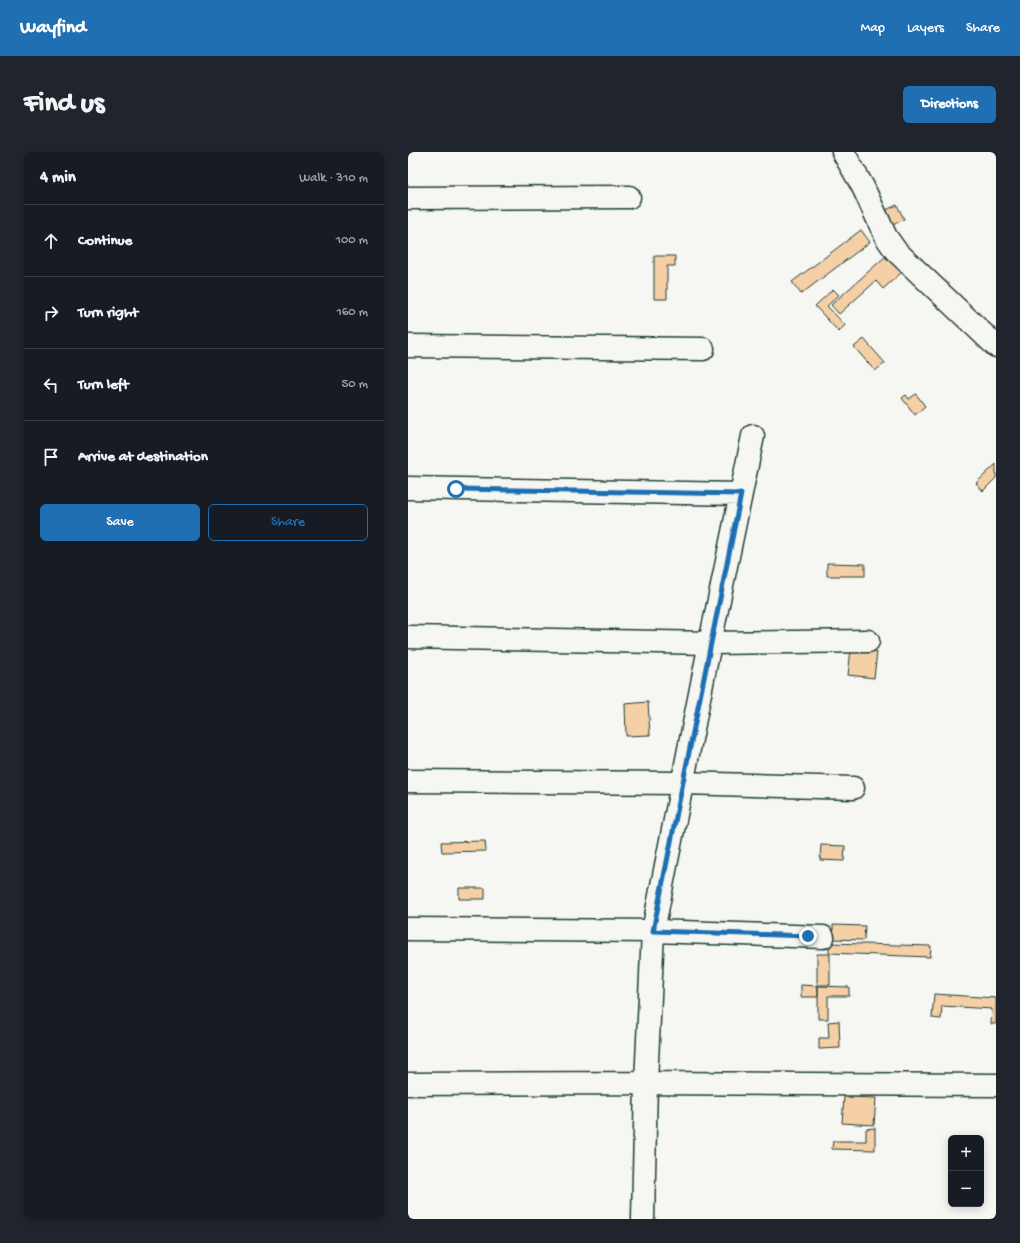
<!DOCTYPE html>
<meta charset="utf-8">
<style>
body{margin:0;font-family:"Gochi Hand",sans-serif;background:#20242c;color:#f1f3f6}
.controls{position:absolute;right:12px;bottom:12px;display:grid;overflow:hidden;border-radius:6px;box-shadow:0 2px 10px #0003}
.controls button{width:36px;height:36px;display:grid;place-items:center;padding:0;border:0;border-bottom:1px solid #363941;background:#171b24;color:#f1f3f6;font:20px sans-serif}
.stop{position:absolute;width:12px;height:12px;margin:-9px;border:3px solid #1f6fb2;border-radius:50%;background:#fff}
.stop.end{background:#1f6fb2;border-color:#fff;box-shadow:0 1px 4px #0008}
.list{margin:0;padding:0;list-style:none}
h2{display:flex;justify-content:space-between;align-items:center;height:52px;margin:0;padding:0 16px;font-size:17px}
h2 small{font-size:13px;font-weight:400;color:#9ea1a6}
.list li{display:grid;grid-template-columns:26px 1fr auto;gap:12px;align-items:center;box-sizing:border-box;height:72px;padding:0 16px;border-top:1px solid #363941}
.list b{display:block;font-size:15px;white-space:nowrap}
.list em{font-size:13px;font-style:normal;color:#9ea1a6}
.actions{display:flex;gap:8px;padding:12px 16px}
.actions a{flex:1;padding:9px 0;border:1px solid #1f6fb2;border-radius:6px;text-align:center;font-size:14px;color:#1f6fb2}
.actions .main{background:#1f6fb2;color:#fff}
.icon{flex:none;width:22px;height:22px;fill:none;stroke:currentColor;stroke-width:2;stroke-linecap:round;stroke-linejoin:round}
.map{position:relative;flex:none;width:588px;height:1067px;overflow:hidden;border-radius:6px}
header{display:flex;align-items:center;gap:24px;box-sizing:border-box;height:56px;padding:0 20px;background:#1f6fb2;color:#fff}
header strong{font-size:19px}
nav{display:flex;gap:22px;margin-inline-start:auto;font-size:14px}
.intro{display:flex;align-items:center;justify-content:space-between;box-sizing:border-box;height:96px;padding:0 24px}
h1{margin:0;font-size:28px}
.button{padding:10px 18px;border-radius:6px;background:#1f6fb2;color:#fff;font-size:14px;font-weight:700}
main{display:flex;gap:24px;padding:0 24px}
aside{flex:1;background:#171b24;border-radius:6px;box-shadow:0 2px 10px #0003}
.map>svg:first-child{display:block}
</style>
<header>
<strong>Wayfind</strong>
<nav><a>Map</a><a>Layers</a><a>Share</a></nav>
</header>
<div class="intro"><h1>Find us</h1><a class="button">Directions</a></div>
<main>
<aside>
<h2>4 min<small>Walk · 310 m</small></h2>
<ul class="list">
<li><svg class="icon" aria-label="ahead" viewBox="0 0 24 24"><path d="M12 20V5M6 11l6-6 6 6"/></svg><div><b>Continue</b></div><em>100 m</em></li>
<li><svg class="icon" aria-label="right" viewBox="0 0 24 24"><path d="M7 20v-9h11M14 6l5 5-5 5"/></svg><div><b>Turn right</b></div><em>160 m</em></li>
<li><svg class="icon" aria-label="left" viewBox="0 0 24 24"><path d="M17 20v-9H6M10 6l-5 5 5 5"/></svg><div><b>Turn left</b></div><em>50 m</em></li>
<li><svg class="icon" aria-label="arrive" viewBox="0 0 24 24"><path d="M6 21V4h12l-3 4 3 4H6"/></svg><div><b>Arrive at destination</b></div></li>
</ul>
<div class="actions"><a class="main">Save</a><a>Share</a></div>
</aside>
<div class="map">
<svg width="588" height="1067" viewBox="0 0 588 1067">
<rect width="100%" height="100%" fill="#f6f6f2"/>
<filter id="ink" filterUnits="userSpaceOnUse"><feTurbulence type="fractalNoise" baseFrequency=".025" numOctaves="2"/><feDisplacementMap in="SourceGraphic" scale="8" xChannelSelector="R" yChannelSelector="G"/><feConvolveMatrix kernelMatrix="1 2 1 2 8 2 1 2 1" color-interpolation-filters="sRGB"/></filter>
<g filter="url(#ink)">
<path fill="#f5cfa5" stroke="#1f3d34" d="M489 53 496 67 485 73 478 58Z
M453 78 462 90 393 142 384 130Z
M479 103 494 120 475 137 468 129 431 162 423 153Z
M246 104H267V114H259V147H246Z
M425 137 431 143 419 154 437 173 431 180 407 154Z
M456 187 477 211 467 219 446 195Z
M508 242 517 254 507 263 494 246 498 243 501 247Z
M588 312V326L575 339 568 331Z
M419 411 457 412V424H419Z
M443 497 469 500 466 526 440 523Z
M240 550 242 583 218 584 217 552Z
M77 689 78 699 34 700 33 690Z
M413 693 437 694 436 709 412 708Z
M51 736H77V747H51Z
M425 773 457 774 456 788 425 787Z
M421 791 523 794 522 805 421 801Z
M409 802H422V833H409Z
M393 833 410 834V845H393Z
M410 834 441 835V844H420V867H410Z
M526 842 588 846V872H583L584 857 534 854 533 867 524 866Z
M431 869 432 896 411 897V886H421L420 870Z
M436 945 468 946 466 973 434 971Z
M467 976V998L424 997 425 989H458V977Z"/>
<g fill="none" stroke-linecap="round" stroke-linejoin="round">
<defs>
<path id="minor" d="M435 0 455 35 478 85 488 99 588 194
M0 46 221 45
M0 194 295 197
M0 336 333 342
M0 485 302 491 460 489
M0 629 275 631 445 636
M0 777 245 779 415 785
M0 932 238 931 588 933
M235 1067 238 931 245 779 302 491 345 284"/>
</defs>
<use href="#minor" stroke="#1f3d34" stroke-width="25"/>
<use href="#minor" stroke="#f6f6f2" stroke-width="22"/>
</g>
</g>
<g fill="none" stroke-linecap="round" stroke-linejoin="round" filter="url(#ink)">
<path stroke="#1f6fb2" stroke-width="5" d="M48 337 333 342 245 779 400 784"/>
</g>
</svg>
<div class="controls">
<button>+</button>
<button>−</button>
</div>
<div class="stop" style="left:48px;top:337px"></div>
<div class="stop end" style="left:400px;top:784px"></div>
</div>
</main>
